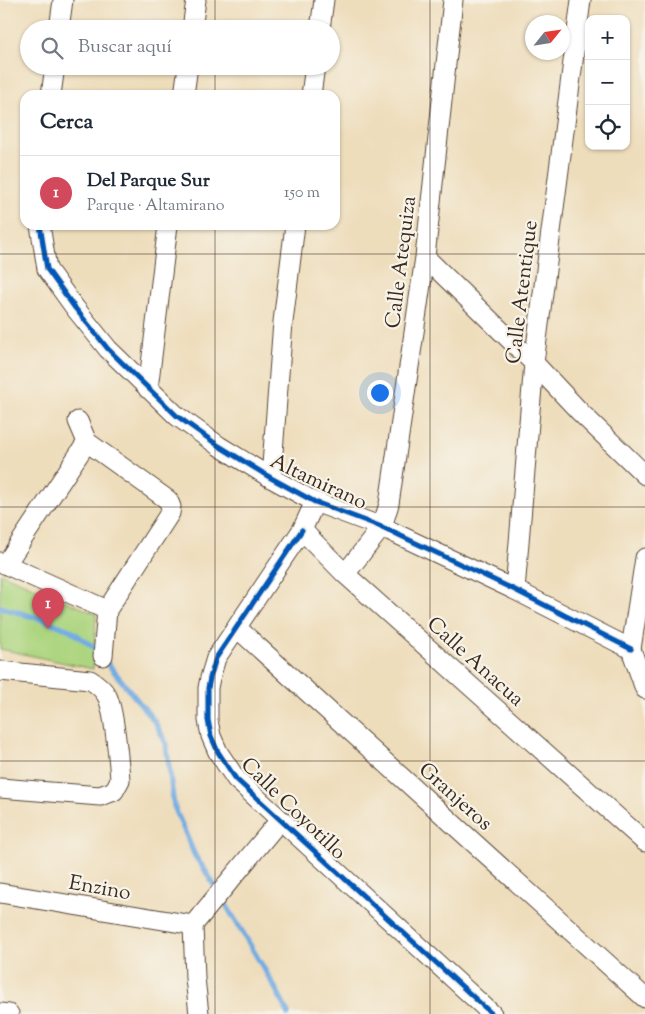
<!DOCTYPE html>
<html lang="es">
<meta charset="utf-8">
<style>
body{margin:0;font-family:"Sorts Mill Goudy",serif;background:#f6f6f7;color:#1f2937}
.controls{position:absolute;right:15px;top:15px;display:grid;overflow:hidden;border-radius:10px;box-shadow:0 1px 4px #0004}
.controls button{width:45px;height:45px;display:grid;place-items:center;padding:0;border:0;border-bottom:1px solid #e0e1e3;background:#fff;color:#1f2937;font:25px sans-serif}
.compass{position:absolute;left:525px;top:15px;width:45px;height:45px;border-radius:50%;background:#fff;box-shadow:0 1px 4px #0004;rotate:60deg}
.you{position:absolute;left:379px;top:392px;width:18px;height:18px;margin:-12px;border:4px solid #fff;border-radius:50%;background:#1a73e8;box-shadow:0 0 0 8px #1a73e833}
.badge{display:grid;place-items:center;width:32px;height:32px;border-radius:50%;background:#d1495b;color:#fff;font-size:16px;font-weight:700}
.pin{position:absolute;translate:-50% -41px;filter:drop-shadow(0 1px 2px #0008)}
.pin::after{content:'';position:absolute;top:26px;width:18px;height:15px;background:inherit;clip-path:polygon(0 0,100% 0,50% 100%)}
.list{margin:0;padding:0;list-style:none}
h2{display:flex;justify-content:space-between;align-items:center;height:65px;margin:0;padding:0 20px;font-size:21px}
h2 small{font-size:16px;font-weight:400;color:#747a83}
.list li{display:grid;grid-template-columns:32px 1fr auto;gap:15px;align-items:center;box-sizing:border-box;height:75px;padding:0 20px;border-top:1px solid #e0e1e3}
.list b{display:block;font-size:19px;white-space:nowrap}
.list p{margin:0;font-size:16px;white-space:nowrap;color:#747a83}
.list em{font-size:16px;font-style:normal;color:#747a83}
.icon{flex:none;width:28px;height:28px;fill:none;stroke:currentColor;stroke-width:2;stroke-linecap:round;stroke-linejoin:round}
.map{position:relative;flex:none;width:645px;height:1014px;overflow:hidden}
.search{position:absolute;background:#fff;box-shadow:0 1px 4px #0004;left:20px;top:20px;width:320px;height:55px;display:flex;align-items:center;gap:12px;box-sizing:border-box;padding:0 18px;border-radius:28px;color:#747a83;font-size:19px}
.panel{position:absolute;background:#fff;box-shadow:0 1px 4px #0004;left:20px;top:90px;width:320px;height:140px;border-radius:15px}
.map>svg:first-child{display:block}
</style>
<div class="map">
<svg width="645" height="1014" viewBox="0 0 645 1014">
<rect width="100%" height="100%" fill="#f7f3e8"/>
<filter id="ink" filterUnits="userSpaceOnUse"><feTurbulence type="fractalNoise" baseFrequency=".02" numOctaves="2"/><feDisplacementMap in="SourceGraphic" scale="10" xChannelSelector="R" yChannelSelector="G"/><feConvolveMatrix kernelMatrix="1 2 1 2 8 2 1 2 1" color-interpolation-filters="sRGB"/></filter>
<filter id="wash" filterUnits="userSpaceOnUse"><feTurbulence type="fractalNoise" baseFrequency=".0096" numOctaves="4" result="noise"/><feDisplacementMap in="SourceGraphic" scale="20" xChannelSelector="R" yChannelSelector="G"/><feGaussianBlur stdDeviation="1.12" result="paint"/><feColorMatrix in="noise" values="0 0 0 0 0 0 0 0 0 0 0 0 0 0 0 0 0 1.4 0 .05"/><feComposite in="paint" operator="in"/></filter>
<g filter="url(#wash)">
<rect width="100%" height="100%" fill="#edb"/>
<path fill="#add580" stroke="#74804f" d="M0 573 96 614 93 669 0 649Z"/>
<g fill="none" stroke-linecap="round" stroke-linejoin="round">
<path stroke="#72ace2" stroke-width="5.5" d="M0 607 44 620 70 630 95 648 155 722 166 743 174 806 195 856 205 870 246 938 278 993 288 1014"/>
</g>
</g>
<g filter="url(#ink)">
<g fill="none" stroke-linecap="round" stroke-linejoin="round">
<defs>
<path id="minor" d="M59 29 63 0
M192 29 196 0
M320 29 324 0
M51 95 55 66
M184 95 188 66
M311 95 315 66
M40 225 47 269 75 308 108 349 177 416 219 446 271 478 315 502 382 527 515 590 631 649
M425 257 534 363 580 412 645 475
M148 389 168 225
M78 421 87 442 168 500 171 507 170 513 107 610 103 656
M271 478 283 322 295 225
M315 502 302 530 345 574 645 842
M302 530 216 658 210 678 208 688V720L211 736 218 752 236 779 492 1014
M645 558 631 649 645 689
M0 562 107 610
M6 564 87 442
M345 574 382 527 389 504 425 257 453 0
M515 590 534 363 581 0
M237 628 645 998
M0 671 90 680C97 684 103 689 107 696 114 709 119 763 120 780L114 791 100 796 0 788
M0 893 193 925
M0 1013 9 1014
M199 1014 195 978 193 925 280 820"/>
</defs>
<use href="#minor" stroke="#564536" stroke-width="21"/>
<use href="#minor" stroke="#fff" stroke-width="19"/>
<defs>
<path id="cycleway" d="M40 225 47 269 75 308 108 349 177 416 219 446 271 478 315 502 382 527 515 590 631 649
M302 530 216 658 210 678 208 688V720L211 736 218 752 236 779 492 1014"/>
</defs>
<use href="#cycleway" stroke="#f7f3e8" stroke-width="8"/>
<use href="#cycleway" stroke="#0057b8" stroke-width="5"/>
</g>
</g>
<path fill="none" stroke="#3b2a1e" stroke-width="1" stroke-opacity="0.55" d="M215 0V29M430 0V1014M215 66V95M215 225V1014M0 254H645M0 507H645M0 761H645"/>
<g text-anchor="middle" stroke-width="4.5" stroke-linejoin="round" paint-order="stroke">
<g font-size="21" fill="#3b2a1e" stroke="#f7f3e8">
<text transform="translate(400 262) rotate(-83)" y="7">Calle Atequiza</text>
<text transform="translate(521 292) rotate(-83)" y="7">Calle Atentique</text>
<text transform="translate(319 481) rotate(25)" y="7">Altamirano</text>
<text transform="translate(476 661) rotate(42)" y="7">Calle Anacua</text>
<text transform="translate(456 796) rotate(42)" y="7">Granjeros</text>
<text transform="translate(294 808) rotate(44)" y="7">Calle Coyotillo</text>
<text transform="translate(100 887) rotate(10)" y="7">Enzino</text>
</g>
</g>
</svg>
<div class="controls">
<button>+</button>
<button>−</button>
<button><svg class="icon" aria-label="locate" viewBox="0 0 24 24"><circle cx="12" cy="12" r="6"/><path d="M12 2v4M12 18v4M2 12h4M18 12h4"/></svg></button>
</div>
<svg class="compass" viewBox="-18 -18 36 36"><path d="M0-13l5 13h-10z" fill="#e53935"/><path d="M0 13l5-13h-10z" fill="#747a83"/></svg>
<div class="you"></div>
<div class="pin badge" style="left:48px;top:629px">1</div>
<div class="search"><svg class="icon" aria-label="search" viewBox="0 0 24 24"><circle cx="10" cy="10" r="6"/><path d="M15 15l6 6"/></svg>Buscar aquí</div>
<section class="panel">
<h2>Cerca<small></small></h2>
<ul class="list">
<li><span class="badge">1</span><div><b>Del Parque Sur</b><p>Parque · Altamirano</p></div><em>150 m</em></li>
</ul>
</section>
</div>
